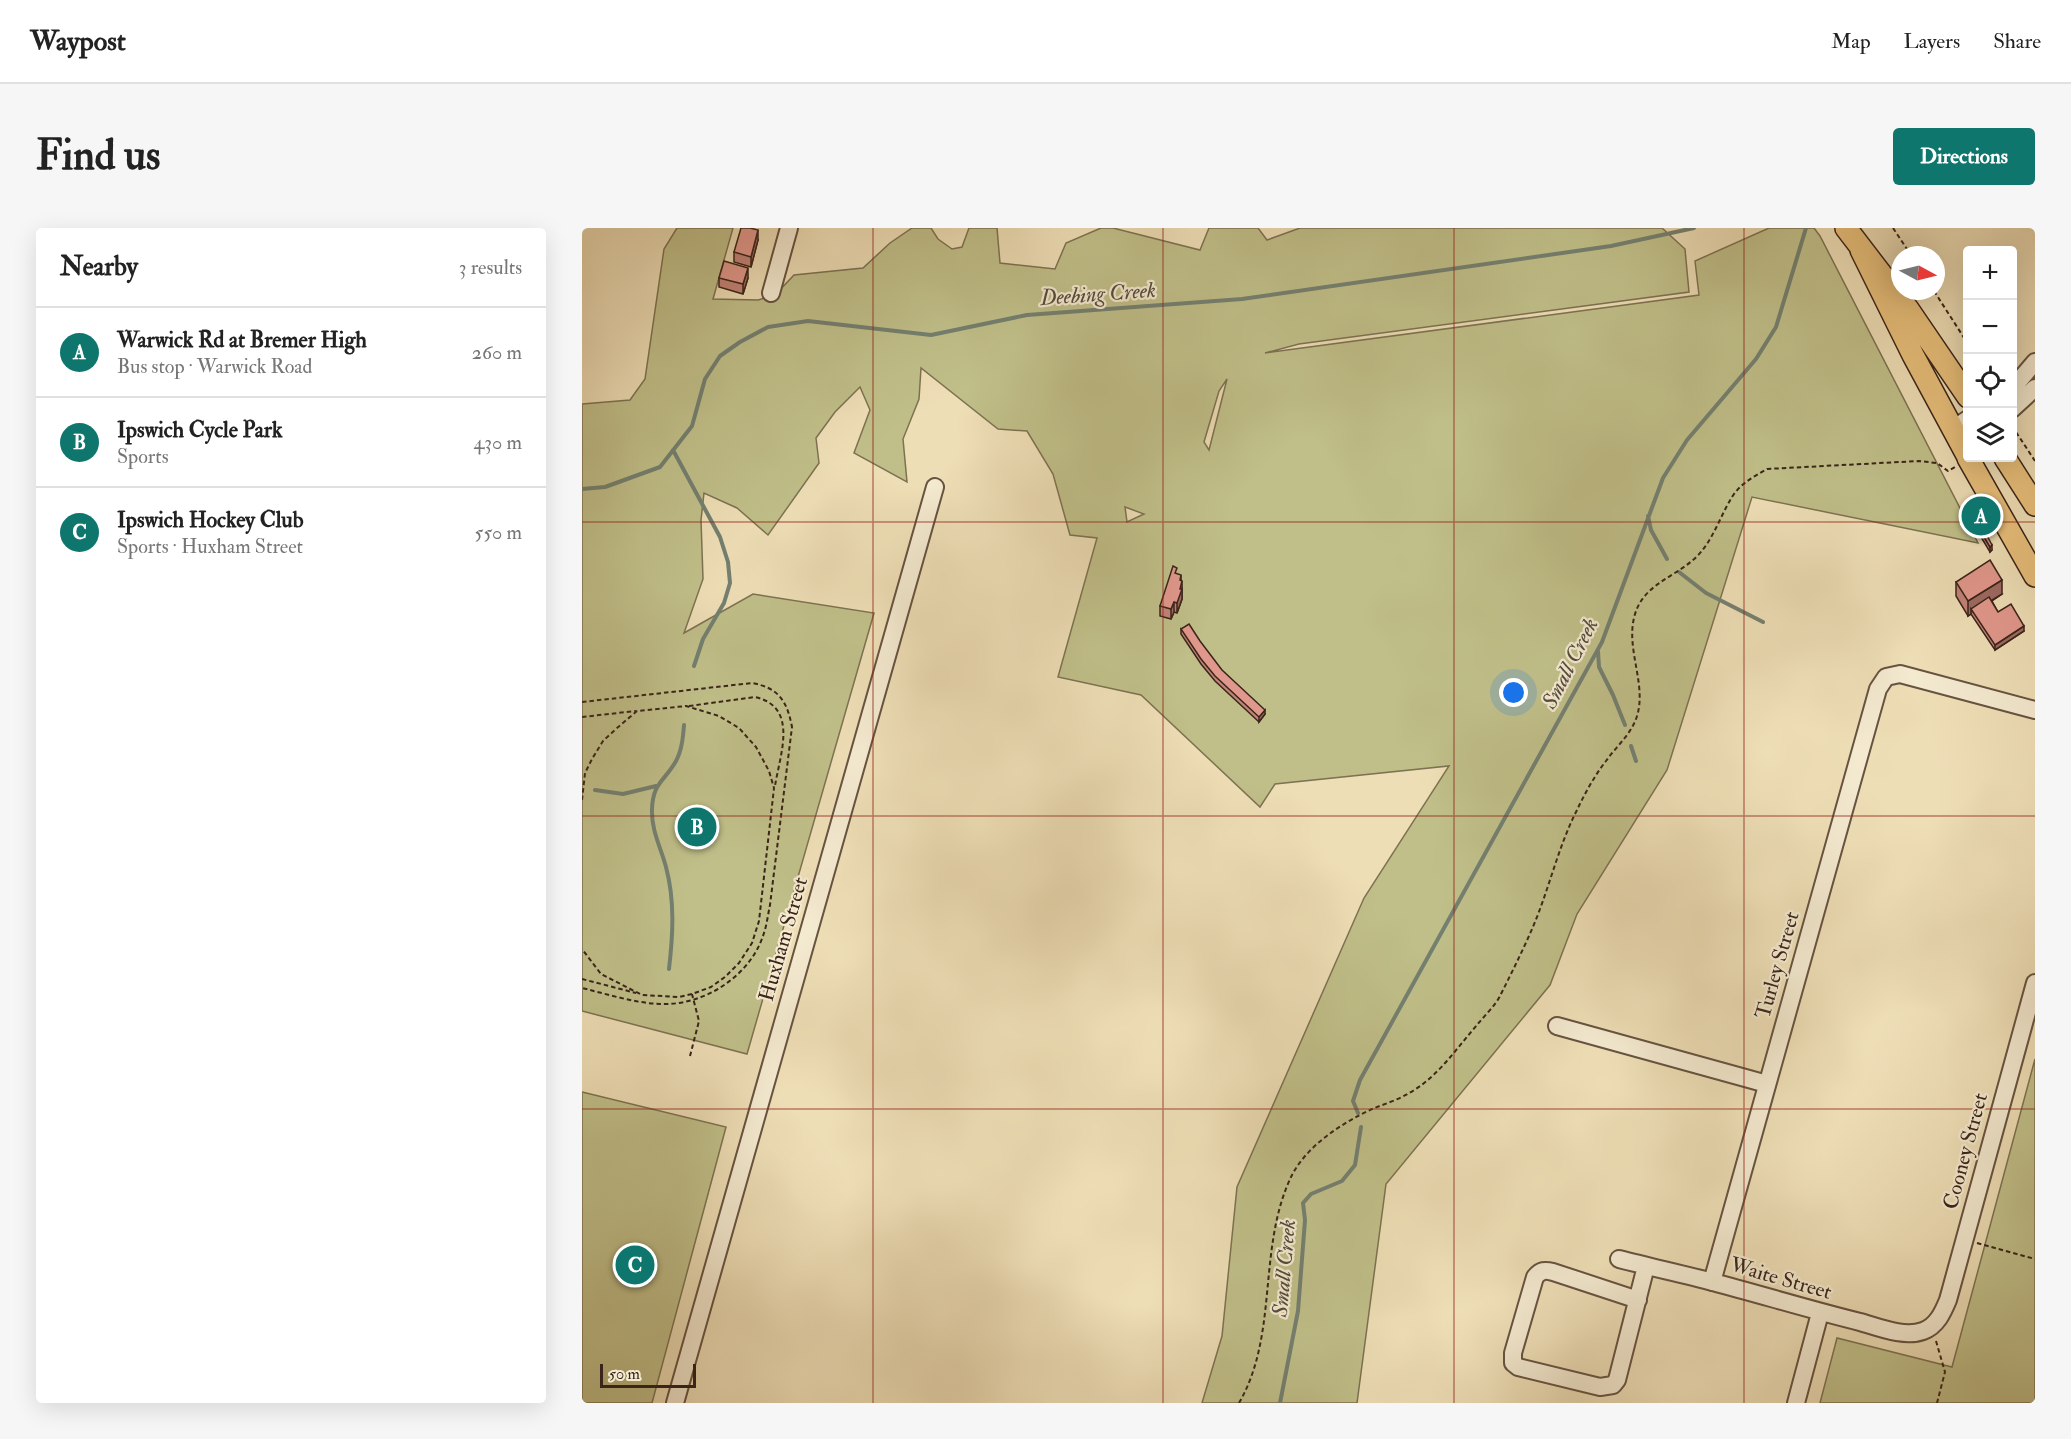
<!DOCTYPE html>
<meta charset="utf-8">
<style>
body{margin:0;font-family:"IM FELL Double Pica",serif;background:#f6f6f6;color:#222}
.controls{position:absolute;right:18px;top:18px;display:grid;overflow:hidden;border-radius:6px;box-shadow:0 6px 24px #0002}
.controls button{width:54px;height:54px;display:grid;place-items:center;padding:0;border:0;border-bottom:2px solid #e0e0e0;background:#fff;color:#222;font:30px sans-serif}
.compass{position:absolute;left:1309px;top:18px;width:54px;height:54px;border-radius:50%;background:#fff;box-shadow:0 6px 24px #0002;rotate:97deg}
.scale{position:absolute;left:18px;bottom:15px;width:96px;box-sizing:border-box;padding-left:6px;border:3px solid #3a251a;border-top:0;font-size:16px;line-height:21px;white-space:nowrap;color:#3a251a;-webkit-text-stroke:4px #f4ead0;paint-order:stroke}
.you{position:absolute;left:932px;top:465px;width:21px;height:21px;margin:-15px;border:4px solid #fff;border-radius:50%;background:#1a73e8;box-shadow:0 0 0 9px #1a73e833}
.badge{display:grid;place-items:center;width:39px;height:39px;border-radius:50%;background:#0f766e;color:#fff;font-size:20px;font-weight:700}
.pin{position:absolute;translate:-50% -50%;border:3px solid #fff;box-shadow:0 2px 6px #0006}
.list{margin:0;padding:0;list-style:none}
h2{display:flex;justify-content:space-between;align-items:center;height:78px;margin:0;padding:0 24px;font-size:26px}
h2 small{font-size:20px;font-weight:400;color:#767676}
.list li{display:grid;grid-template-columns:39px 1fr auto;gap:18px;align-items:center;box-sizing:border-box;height:90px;padding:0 24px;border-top:2px solid #e0e0e0}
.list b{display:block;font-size:22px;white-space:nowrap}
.list p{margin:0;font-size:20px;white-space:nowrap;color:#767676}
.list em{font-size:20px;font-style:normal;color:#767676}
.icon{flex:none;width:33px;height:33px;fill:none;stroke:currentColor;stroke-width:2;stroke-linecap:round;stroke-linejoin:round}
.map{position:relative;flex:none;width:1453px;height:1175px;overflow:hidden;border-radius:6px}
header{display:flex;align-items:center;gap:36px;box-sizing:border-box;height:84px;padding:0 30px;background:#fff;border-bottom:2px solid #e0e0e0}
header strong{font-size:28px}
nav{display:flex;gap:33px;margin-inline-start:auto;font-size:21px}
.intro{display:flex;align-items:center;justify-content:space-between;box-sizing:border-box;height:144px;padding:0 36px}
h1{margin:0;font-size:42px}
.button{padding:15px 27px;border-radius:6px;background:#0f766e;color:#fff;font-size:21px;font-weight:700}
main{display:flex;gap:36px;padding:0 36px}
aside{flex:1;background:#fff;border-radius:6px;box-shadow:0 6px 24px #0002}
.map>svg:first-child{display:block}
</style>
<header>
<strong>Waypost</strong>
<nav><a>Map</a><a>Layers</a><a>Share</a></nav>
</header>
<div class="intro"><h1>Find us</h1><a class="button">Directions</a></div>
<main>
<aside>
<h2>Nearby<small>3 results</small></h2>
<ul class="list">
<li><span class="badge">A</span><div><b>Warwick Rd at Bremer High</b><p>Bus stop · Warwick Road</p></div><em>260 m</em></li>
<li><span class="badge">B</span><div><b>Ipswich Cycle Park</b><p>Sports</p></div><em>430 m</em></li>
<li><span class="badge">C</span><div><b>Ipswich Hockey Club</b><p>Sports · Huxham Street</p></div><em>550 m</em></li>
</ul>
</aside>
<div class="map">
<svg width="1453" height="1175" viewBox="0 0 1453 1175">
<rect width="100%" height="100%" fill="#eedeb6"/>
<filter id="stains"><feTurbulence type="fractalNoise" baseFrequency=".00333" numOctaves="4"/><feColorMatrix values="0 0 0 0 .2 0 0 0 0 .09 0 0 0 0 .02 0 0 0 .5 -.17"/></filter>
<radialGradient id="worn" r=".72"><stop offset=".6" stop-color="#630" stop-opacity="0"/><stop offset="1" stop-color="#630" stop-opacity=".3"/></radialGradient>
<path fill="#c0bf89" stroke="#7d7252" stroke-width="1.5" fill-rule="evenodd" d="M95 0H151L131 71 176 72 193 67 212 47 281 40 308 15 330 0H349L356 11 370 21 380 19 387 0H415L418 35 473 41 484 15 519 0H531L618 22 627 0H676L685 12 718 0H1080L1103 21 1107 64 717 116 683 125 1117 67 1113 33 1187 0H1232L1238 8 1396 315 1170 269 1085 542 995 686 968 757 804 956 775 1175H620L640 1108 655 959 782 670 867 538 693 556 678 579 559 467 476 449 515 310 488 307 471 246 445 203 416 201 339 140 337 171 321 211 325 254 272 225 288 182 278 159 253 184 234 210 237 235 186 307 155 280 122 265 119 292 121 351 102 405 171 366 292 385 165 826 0 783V176L48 172 63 151 82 21ZM645 151 627 222 622 214 637 163ZM543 279 562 286 545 294Z
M1453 831V1175H1238L1255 1110 1370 1139Z
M0 864 144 899 70 1175H0Z"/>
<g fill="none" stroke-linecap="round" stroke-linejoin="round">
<path stroke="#748070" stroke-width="4" d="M91 222 138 309 146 334 148 355 142 375 121 411 112 438
M0 261 23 259 78 239 110 198 123 151 138 128 158 114 186 99 226 93 349 107 445 87 660 71 1029 18 1112 0
M1066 288 1069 302 1085 331
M1097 344 1124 365 1181 394
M1016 423 1017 439 1031 467 1043 497
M1049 518 1054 533
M13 562 41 566 74 558
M87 741C91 707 93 673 84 639 79 620 69 602 70 581 71 554 83 553 94 533 100 522 101 509 102 497
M776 885 771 873 778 852 1020 414 1081 250 1105 212 1174 131 1194 99 1224 0
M698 1175 716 1083 723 992 721 975 729 966 760 953 773 937 779 899"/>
<defs>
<path id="minor" d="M189 65 207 0
M1430 161 1453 134
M1430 181 1453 160
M1371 201 1386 191
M975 798 1185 856
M1037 1031C1068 1039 1100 1046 1131 1054 1180 1067 1229 1082 1278 1094 1296 1099 1322 1110 1341 1103 1355 1098 1361 1084 1366 1072L1453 755
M1130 1054 1296 461 1304 449 1318 446 1453 482
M1056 1072 971 1044C963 1042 959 1042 953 1049L931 1125V1135L936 1139 1018 1159 1031 1157 1035 1152 1064 1038
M93 1175 353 259
M1214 1175 1238 1085"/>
<path id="major" d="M1264 0 1326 81 1386 169
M1279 22 1331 127 1386 229
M1386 230 1453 348
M1423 230 1453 277"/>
</defs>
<use href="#minor" stroke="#675341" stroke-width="20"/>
<use href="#major" stroke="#3a251a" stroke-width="24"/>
<path stroke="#3a251a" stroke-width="2" stroke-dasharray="4.5 3" stroke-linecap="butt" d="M1311 0 1329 27
M1352 63 1386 116
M1430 198 1453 233
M0 474 170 455C197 460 205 473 210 499L188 677C186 686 185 696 182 705 169 748 122 778 78 776 52 775 25 766 0 760
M107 478 173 469C217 479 198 526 193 558
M0 489 54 483
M0 572 3 545 10 531 21 513 35 500 55 483 104 478 137 488 157 500 174 519 187 543 192 560 177 693 170 715 157 735 143 749 129 759 110 766 97 769 60 767 19 746 0 721
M0 751 54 765
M108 828 117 793 110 766
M1395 1015 1453 1031
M1228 1067 1231 1056
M1354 1113 1363 1144 1355 1175
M657 1175C697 1106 675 1021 709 949 724 918 760 895 790 881 802 876 816 872 827 865 855 850 874 821 895 797 903 787 914 777 919 766 931 742 943 718 953 694 968 657 977 617 995 582 1003 565 1013 547 1024 533 1034 519 1048 507 1054 491 1066 459 1044 423 1052 390 1059 358 1089 351 1111 332 1130 316 1137 290 1150 269 1158 256 1171 249 1185 241L1337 233 1355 235 1366 243 1373 239"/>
<use href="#minor" stroke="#f4ead0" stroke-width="16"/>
<use href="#major" stroke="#e7bf7b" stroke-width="21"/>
</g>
<path fill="#c28378" stroke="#3a251a" stroke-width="1.5" d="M176 12 169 39 152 34V24Z
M137 50H166L161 66 137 59Z
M1399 304 1410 322 1408 324 1399 309Z
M595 346 599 352 600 362V371L595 385 592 384 589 391 578 388V378Z
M1374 354 1420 366 1410 373 1416 384 1442 403 1413 422 1389 386 1386 388 1374 368Z
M599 401 683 486 677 494 633 453 619 436 599 406Z"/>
<path fill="#9e6a62" stroke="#3a251a" stroke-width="1.5" d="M176 2V12L169 39V29Z
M166 40V50L161 66V56Z
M1410 317V322L1408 324V319Z
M599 347V357L600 353V371L595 385V375L598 352Z
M1420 352V366L1391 384 1389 381V386L1386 388V373Z
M592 374V384L589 391V381Z
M1442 398V403L1413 422V417Z
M683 482V486L677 494V489Z"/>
<path fill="#e1988c" stroke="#3a251a" stroke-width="1.5" d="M159 0H168L176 2 169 29 152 24Z
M142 33 166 40 161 56 137 50Z
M1402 302 1410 317 1408 319 1399 304Z
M1408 332 1420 352 1386 373 1374 354Z
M591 338 595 340 593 345 599 347 598 352 600 353 598 361H600L595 375 592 374 589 381 578 378Z
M1407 369 1416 384 1429 376 1442 398 1413 417 1389 381Z
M607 396 618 413 640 442 683 482 677 489 633 448 619 431 599 401Z"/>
<path fill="none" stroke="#8f2418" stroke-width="1.5" stroke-opacity="0.55" d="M291 0V1175M581 0V1175M872 0V1175M1162 0V1175M0 294H1453M0 588H1453M0 881H1453"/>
<g text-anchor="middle" stroke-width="4.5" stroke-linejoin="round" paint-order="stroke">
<g font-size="21" fill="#3a251a" stroke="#f4ead0">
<text transform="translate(201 711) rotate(-74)" y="7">Huxham Street</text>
<text transform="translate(1195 737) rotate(-74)" y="7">Turley Street</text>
<text transform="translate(1383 923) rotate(-75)" y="7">Cooney Street</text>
<text transform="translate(1199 1050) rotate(16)" y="7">Waite Street</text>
</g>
<g font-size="22" font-style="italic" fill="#524b3e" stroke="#f4ead0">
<text transform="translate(516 65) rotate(-4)" y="8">Deebing Creek</text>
<text transform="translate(987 435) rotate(-63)" y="8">Small Creek</text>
<text transform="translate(701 1040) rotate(-85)" y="8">Small Creek</text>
</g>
</g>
<rect width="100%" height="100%" filter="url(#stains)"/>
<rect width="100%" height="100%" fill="url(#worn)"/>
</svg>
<div class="controls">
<button>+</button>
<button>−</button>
<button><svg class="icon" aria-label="locate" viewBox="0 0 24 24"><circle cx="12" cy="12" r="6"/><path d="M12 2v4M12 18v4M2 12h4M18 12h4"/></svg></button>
<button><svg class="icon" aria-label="layers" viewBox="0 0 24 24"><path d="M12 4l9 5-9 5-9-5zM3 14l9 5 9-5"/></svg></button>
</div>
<svg class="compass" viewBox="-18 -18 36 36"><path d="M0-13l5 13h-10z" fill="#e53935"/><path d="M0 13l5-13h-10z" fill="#767676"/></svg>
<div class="scale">50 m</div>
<div class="you"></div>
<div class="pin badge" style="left:1399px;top:288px">A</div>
<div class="pin badge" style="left:115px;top:599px">B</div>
<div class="pin badge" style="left:53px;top:1037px">C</div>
</div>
</main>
